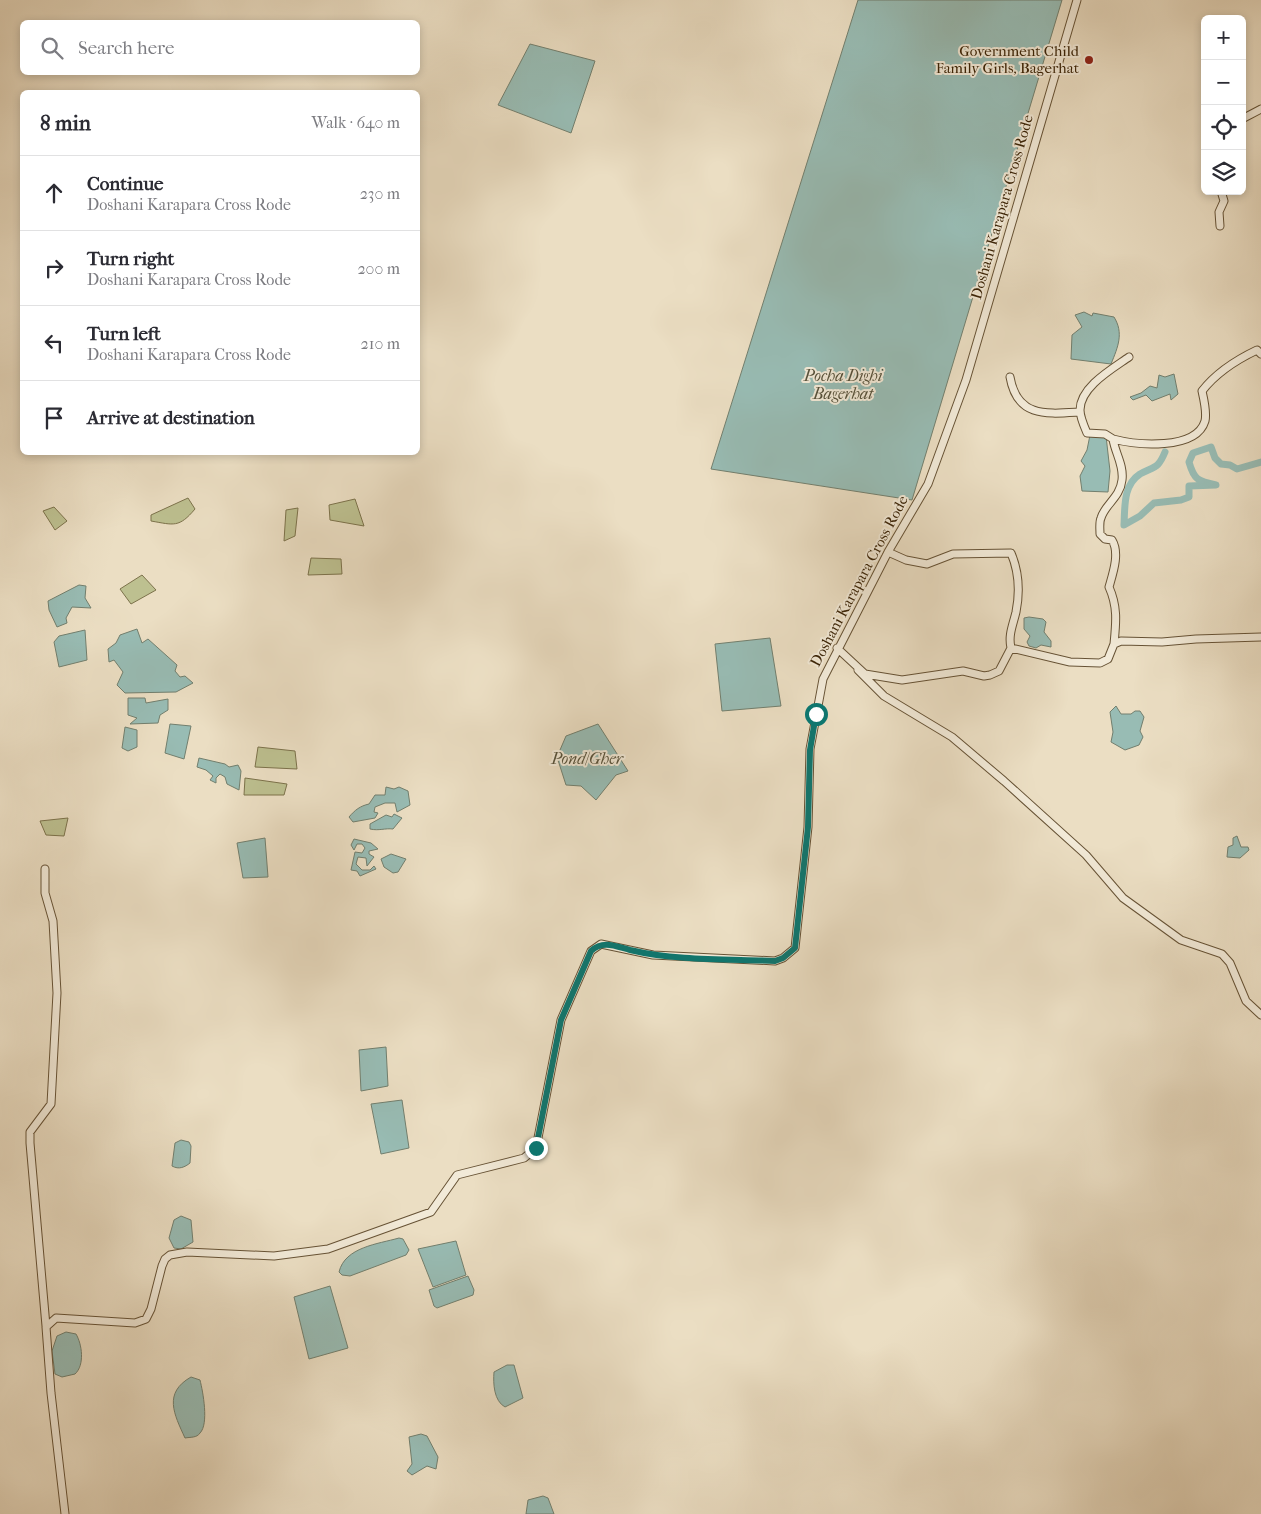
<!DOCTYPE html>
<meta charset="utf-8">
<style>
body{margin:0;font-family:"IM FELL French Canon",serif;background:#f7f7f7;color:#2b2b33}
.controls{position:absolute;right:15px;top:15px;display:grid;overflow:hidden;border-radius:8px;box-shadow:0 2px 8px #0003}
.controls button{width:45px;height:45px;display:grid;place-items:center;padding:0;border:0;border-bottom:1px solid #e1e1e2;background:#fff;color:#2b2b33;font:25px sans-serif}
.stop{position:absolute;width:15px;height:15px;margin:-11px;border:4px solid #0f766e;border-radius:50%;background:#fff}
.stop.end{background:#0f766e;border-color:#fff;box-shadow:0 1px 5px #0008}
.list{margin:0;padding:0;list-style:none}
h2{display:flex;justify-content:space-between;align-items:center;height:65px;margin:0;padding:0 20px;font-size:21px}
h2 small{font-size:16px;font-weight:400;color:#7c7c81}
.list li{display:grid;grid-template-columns:32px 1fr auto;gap:15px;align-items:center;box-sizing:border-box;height:75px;padding:0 20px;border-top:1px solid #e1e1e2}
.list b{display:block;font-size:19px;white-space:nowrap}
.list p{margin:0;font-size:16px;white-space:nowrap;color:#7c7c81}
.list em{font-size:16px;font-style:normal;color:#7c7c81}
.icon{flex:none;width:28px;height:28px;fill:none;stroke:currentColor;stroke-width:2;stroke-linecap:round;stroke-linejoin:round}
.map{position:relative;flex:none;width:1261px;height:1514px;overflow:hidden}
.search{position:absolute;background:#fff;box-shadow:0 2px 8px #0003;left:20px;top:20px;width:400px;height:55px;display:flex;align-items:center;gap:12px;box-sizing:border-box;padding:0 18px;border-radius:8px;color:#7c7c81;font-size:19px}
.panel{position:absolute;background:#fff;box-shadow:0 2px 8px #0003;left:20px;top:90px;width:400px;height:365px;border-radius:8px}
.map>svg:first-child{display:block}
</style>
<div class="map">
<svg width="1261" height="1514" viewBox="0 0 1261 1514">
<rect width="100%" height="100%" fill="#ebdec3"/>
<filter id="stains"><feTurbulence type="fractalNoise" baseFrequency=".004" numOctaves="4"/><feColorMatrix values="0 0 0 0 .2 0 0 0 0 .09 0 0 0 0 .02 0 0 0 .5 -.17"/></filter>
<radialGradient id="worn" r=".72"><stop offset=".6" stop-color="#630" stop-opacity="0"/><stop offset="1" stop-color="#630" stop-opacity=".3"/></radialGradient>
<path fill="#bdc090" stroke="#7c724b" d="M188 498 195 509C179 528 174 525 151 521V515Z
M355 499 364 526 330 520 329 505Z
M54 507 67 521 55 530 43 511Z
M298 508 295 536 284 541 286 510Z
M311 558 341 559 342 574 308 575Z
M142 575 156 590 131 604 120 589Z
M258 747 295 751 297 769 255 767Z
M245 778 287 784 284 795H244Z
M68 818 64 836 46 835 40 821Z"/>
<path fill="#98bcb4" stroke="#727f6e" d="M858 0H1062L912 500 711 469Z
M530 44 595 61 571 133 498 105Z
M1084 312 1092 316 1093 313 1114 317C1124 333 1118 347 1111 364L1071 359 1072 335 1082 327 1075 315Z
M1174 374 1178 394 1171 400 1170 394 1152 401 1146 395 1133 400 1130 397 1141 393 1150 386 1157 388 1159 375 1165 377Z
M1090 435 1106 436 1110 471 1108 492 1082 491 1080 476 1085 466 1081 461 1087 450Z
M79 585 86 586 85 598 91 608 72 607 66 618 67 623 57 627 49 610 48 601Z
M1029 617 1043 619 1046 622 1044 632 1051 641V647L1041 645 1036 648 1029 646 1027 642 1030 636 1024 629V618Z
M137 629 142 643 148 639 177 665 175 671 180 677 185 676 193 683 176 692 125 693 117 685 123 672 114 660 109 662 108 649 116 643 120 635Z
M85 630 87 660 59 667 54 642 59 636Z
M770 638 781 706 722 711 715 644Z
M128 698H145L146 703 168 699V710L160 715 158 723 130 724 137 718 128 715Z
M1116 706 1121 714H1131L1135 711H1140L1144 717 1140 731 1143 737 1139 745 1125 750 1111 742 1113 732 1110 712Z
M170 724 191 726 184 759 165 753Z
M598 724 628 771 616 775 596 800 581 786 566 785 557 757 566 736Z
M125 727 137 730V747L128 751 122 748Z
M199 758 225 764 229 767 238 765 241 771 239 790 227 784 225 777 220 774 216 778V783L210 780 213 776 206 770 197 767Z
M386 787 394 789 399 787 408 791 410 805 397 812 395 803H385L375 807 374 812 378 813 375 818 353 822 349 817C355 810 360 806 369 804L375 795H385Z
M394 814 402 818 393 829C385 828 379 831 370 829V824L386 815 392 817Z
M1237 836 1241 847H1248L1249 850 1240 858 1227 857 1228 847 1233 845V838Z
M265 838 268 877 243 878 237 843Z
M354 839 371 843 378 849 369 851V854L374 857 367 866 366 858 358 857 356 864 362 870H370L374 866 376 869 360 876 357 871 351 870 355 852 362 853 365 848 362 844H357L354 850 351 845Z
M391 854 406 859 398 872 393 873 384 867 381 859Z
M386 1047 388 1086 361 1091 359 1050Z
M402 1100 409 1148 381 1154 371 1104Z
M181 1140 189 1142 191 1146 190 1163C185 1167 179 1170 172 1166L175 1143Z
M181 1216 191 1220 193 1242 181 1249 174 1248 169 1238 174 1220Z
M399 1238 403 1239 409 1250 406 1255 350 1276 342 1275 339 1272C345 1247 378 1244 399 1238Z
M456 1241 466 1275 433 1287 418 1249Z
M468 1276 474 1290 473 1295 437 1308 434 1306 429 1290Z
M330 1286 348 1348 309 1359 294 1297Z
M66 1332 76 1334C82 1344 85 1365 75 1374L62 1377 55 1374 52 1351 57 1336Z
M507 1365H514L523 1398 505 1407C494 1401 493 1384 494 1372Z
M191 1377 200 1380C203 1392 209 1424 200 1433 197 1438 190 1437 185 1438 174 1414 163 1393 191 1377Z
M421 1434 427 1436 438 1457 436 1469 427 1466 412 1475 407 1471 412 1464 409 1437Z
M543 1496 548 1498 554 1514H526L528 1500Z"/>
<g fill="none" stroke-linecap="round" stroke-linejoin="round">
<path stroke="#98bcb4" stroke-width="7" d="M1165 452C1158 469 1155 466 1140 474 1123 485 1125 507 1124 525L1140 516 1154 503 1181 500 1189 497V486L1216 485C1198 481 1194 480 1189 462L1193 453 1211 447 1215 458 1221 464 1230 465 1237 469 1261 462"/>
<defs>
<path id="minor" d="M1242 119 1261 109
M1220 226 1219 212 1224 201 1221 191
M1010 377C1017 418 1047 414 1080 412
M1113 439C1136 445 1196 451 1205 421 1207 412 1204 400 1202 391 1216 373 1236 360 1257 350L1261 354
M888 552 906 560 927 564 953 554 1011 553C1019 572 1020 592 1016 612 1013 625 1008 635 1011 648L1070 662 1100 663 1108 659 1114 644 1121 641 1162 642 1196 639 1261 637
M1114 644C1116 623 1118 607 1109 587 1113 573 1120 553 1112 540L1105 539 1100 534C1100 529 1099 522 1101 518 1105 504 1120 498 1122 480 1124 465 1115 453 1113 439L1105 434 1087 433C1084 426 1080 417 1080 410 1080 387 1112 369 1129 357
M837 648 865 674 902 680 963 671 984 676 990 675 999 671 1011 648
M858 670 884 696 952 737 1004 781 1086 855 1123 898 1181 940 1222 954 1230 963 1246 1001 1261 1015
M45 869V893L53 921 57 993 51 1104 30 1132V1143L46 1326
M65 1514 51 1393 46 1327 56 1318 135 1323 146 1319 151 1309 162 1266 165 1259 170 1255 187 1252 274 1256 328 1249 431 1212 457 1175 524 1158 536 1148 561 1020 591 951 601 944 653 955 775 961 783 958 795 948 808 827 810 749 823 679 888 552 928 484 966 380 1077 0"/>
</defs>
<use href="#minor" stroke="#665235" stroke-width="9"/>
<use href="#minor" stroke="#f2ead8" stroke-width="7"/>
</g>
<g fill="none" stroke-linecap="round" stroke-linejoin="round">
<path stroke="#0f766e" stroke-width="6" d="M536 1148 561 1020 591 951C603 940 615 946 630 950 676 961 727 959 775 961L783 958 795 948 808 827 810 750 816 714"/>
</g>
<circle fill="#8f2418" stroke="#f2ead8" stroke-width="2" cx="1089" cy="60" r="5"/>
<g text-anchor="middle" stroke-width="4" stroke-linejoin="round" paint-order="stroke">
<g font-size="15" fill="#3a2306" stroke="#f2ead8" text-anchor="end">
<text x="1079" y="56">Government Child<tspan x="1079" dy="17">Family Girls, Bagerhat</tspan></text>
</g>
<g font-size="15" fill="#3a2306" stroke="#f2ead8">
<text transform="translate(1002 207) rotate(-74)" y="5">Doshani Karapara Cross Rode</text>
<text transform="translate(859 581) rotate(-62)" y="5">Doshani Karapara Cross Rode</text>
</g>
<g font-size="16" font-style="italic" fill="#56513a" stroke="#f2ead8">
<text x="843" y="381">Pocha Dighi<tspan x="843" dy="18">Bagerhat</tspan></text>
<text x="587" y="764">Pond/Gher</text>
</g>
</g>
<rect width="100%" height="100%" filter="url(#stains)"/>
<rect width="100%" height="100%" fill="url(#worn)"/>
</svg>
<div class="controls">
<button>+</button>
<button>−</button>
<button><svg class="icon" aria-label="locate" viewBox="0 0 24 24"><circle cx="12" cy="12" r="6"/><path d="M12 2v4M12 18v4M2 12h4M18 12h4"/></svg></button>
<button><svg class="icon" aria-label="layers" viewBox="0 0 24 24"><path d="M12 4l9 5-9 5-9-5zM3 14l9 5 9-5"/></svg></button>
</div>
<div class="stop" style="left:816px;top:714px"></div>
<div class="stop end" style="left:536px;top:1148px"></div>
<div class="search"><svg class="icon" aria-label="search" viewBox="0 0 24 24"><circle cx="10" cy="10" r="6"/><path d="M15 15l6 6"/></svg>Search here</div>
<section class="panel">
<h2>8 min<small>Walk · 640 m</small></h2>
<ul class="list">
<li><svg class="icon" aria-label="ahead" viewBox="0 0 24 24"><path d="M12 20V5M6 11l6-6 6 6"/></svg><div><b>Continue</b><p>Doshani Karapara Cross Rode</p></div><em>230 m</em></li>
<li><svg class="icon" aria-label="right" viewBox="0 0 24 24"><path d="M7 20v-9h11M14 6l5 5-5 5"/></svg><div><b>Turn right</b><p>Doshani Karapara Cross Rode</p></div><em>200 m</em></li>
<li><svg class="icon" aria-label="left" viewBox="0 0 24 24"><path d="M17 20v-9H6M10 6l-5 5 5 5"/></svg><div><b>Turn left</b><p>Doshani Karapara Cross Rode</p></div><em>210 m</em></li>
<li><svg class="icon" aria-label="arrive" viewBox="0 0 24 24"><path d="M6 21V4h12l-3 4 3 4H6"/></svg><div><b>Arrive at destination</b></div></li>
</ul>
</section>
</div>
